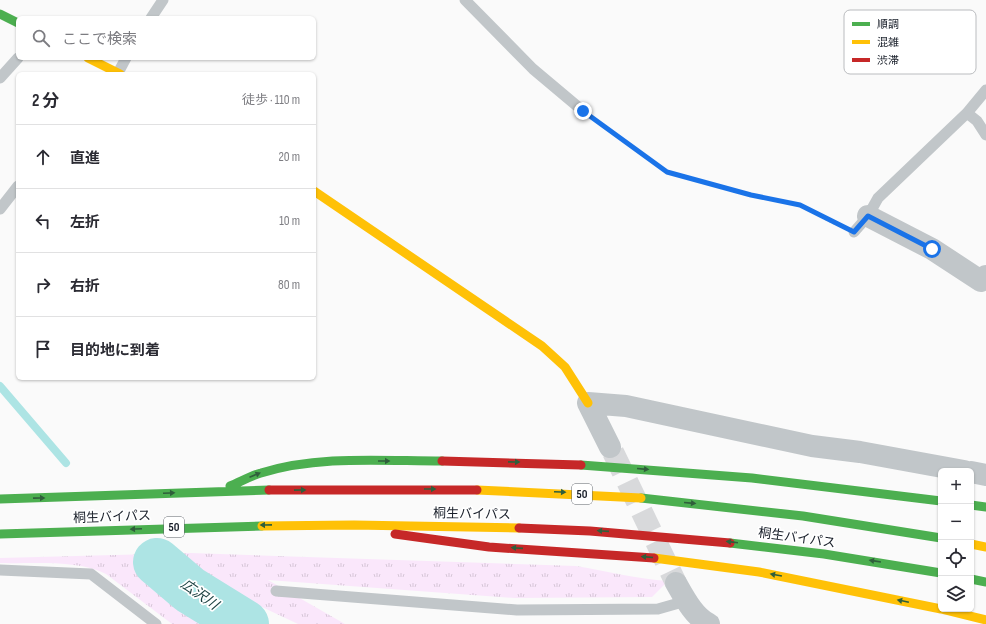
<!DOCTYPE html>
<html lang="ja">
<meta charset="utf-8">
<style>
body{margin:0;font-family:"Sofia Sans Condensed","Noto Sans JP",sans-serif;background:#f2f2f3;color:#2b2b33}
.controls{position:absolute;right:12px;bottom:12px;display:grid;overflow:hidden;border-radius:6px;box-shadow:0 1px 3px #0004}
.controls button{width:36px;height:36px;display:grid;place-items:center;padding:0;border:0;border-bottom:1px solid #e1e1e2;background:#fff;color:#2b2b33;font:20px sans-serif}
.stop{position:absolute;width:12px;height:12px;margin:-9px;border:3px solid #1a73e8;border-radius:50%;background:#fff}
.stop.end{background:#1a73e8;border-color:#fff;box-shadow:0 1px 4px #0008}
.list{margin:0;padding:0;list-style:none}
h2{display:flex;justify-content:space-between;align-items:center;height:52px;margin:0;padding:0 16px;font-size:17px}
h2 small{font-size:13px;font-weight:400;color:#7c7c81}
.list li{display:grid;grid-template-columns:26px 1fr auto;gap:12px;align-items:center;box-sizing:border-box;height:64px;padding:0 16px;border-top:1px solid #e1e1e2}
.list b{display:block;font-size:15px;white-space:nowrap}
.list em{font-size:13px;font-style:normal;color:#7c7c81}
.icon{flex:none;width:22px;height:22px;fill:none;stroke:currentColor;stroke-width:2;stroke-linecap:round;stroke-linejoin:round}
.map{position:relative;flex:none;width:986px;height:624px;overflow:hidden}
.search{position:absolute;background:#fff;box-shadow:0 1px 3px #0004;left:16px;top:16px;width:300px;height:44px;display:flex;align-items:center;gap:10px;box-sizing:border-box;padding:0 14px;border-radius:6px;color:#7c7c81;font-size:15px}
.panel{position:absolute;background:#fff;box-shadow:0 1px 3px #0004;left:16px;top:72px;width:300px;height:308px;border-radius:6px}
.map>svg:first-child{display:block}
</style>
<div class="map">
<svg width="986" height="624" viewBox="0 0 986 624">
<defs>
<pattern id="grass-tufts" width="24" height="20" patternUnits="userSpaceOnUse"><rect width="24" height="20" fill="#fae7fb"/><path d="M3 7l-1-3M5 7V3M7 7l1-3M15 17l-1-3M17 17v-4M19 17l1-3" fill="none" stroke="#d6c6d7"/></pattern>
</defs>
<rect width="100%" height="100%" fill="#fafafa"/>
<path fill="url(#grass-tufts)" d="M191 553 576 566C607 571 637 579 668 581L652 597 515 598 268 580 345 624H298L230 592 178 561 138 562 185 600 225 624H172L106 574C78 559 31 564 0 563V558Z"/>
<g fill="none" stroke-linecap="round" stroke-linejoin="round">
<path stroke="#ade4e4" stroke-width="8" d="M0 386 66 463"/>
<path stroke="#ade4e4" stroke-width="48" d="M157 562 190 590 245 624"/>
<path stroke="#d8d9db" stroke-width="22" stroke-dasharray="22 11" stroke-linecap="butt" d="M613 452 676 583"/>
<path stroke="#b6b9ba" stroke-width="2.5" stroke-dasharray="1 3" stroke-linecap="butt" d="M598 122 667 172 751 195 800 205 837 225"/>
<path stroke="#c1c6c9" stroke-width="11" d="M465 0 533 69 583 111
M151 18 163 0
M118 73 126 58
M0 78 18 58
M967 113 977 121 986 135
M0 209 18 186
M854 232 868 216 878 198 967 113 986 90
M0 570 91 574 156 624
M276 591 517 610 658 609 686 601"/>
<path stroke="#c1c6c9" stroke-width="22" d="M868 216 932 249 981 281 986 276
M588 403 626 406 812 446 860 452 964 471
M588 403 610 447
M971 472 986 475
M676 583C684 597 694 617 709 624"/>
<path stroke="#4caf50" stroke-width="9" d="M0 14 18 23
M581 465 752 478 941 501
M230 486C240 482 250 476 261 473 318 455 383 461 442 461
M641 498 803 516 941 538
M0 499 269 490
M971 505 986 507
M0 534 262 526
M730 543 824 554 941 573
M971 579 986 582"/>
<path stroke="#ffc107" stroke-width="9" d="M88 58 120 74
M314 191 542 346 565 367 588 403
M477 490 641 498
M262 526 354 525 519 528
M971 544 986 547
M654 558 759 572 941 609
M941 609 986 620"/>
<path stroke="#c62828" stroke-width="9" d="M442 461 581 465
M269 490H477
M519 528 590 531 730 543
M395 534 489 547 654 558"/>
</g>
<defs><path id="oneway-solid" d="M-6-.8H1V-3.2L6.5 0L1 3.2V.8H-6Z"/></defs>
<g fill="#2f5f3b">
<use href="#oneway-solid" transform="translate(384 461)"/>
<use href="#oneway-solid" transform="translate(514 462) rotate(1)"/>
<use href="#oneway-solid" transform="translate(643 469) rotate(5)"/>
<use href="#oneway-solid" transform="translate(255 475) rotate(-23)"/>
<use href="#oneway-solid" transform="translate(430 489)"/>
<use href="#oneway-solid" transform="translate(300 490) rotate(-1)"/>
<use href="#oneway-solid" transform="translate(560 492) rotate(2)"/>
<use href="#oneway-solid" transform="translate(169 493) rotate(-2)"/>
<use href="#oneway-solid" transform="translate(39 498) rotate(-1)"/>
<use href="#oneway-solid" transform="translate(690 503) rotate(5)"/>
<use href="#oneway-solid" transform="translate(266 525) rotate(179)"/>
<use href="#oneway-solid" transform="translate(136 529) rotate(178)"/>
<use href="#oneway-solid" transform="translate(603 531) rotate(-176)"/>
<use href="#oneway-solid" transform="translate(732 542) rotate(-173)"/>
<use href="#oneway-solid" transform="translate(517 548) rotate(-176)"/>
<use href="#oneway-solid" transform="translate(647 557) rotate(-175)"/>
<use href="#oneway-solid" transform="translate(875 561) rotate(-171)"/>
<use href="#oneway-solid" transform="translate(776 575) rotate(-170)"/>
<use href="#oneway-solid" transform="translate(903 601) rotate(-168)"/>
</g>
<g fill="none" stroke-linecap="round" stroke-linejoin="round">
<path stroke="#1a73e8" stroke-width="5" d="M583 111 667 172 751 195 800 205 854 232 868 216 932 249"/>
</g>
<g text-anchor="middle" stroke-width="3.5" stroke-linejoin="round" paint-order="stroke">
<g fill="#fff" stroke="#5d6269" stroke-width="1">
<rect x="572" y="484" width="20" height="20" rx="3"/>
<rect x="164" y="517" width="20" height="20" rx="3"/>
</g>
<g font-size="12" font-weight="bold" fill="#181e29">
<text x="582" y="498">50</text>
<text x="174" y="531">50</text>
</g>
<g font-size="13" fill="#181e29" stroke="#fff">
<text transform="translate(472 513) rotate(1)" y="5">桐生バイパス</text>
<text transform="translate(112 516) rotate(-2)" y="5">桐生バイパス</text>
<text transform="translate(797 537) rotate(8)" y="5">桐生バイパス</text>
</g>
<g font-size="14" font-style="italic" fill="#183e3e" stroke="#fff">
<text transform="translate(200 594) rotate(35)" y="5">広沢川</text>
</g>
</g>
<rect x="844" y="10" width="132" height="64" rx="6" fill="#fff" stroke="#babcbf" stroke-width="1"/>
<rect x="852" y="22" width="18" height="4" fill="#4caf50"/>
<rect x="852" y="40" width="18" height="4" fill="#ffc107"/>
<rect x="852" y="58" width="18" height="4" fill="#c62828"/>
<g font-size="11" fill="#181e29">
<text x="877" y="28">順調</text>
<text x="877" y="46">混雑</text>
<text x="877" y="64">渋滞</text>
</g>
</svg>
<div class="controls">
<button>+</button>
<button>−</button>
<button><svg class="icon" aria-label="locate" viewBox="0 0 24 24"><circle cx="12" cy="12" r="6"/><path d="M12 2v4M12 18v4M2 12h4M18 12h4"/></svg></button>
<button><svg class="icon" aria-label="layers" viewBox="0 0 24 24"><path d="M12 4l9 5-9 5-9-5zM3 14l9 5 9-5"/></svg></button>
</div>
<div class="stop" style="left:932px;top:249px"></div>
<div class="stop end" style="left:583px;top:111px"></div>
<div class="search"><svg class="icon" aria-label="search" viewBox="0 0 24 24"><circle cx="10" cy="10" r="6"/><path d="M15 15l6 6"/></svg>ここで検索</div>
<section class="panel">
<h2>2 分<small>徒歩 · 110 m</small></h2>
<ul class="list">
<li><svg class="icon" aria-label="ahead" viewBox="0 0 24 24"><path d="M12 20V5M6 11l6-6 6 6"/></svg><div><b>直進</b></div><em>20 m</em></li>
<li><svg class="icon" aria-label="left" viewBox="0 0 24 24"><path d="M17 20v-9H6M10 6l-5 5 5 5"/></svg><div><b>左折</b></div><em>10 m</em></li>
<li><svg class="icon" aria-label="right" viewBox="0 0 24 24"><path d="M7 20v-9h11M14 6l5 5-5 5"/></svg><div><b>右折</b></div><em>80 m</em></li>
<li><svg class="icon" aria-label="arrive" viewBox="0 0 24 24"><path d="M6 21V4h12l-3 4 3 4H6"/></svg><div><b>目的地に到着</b></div></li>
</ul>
</section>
</div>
